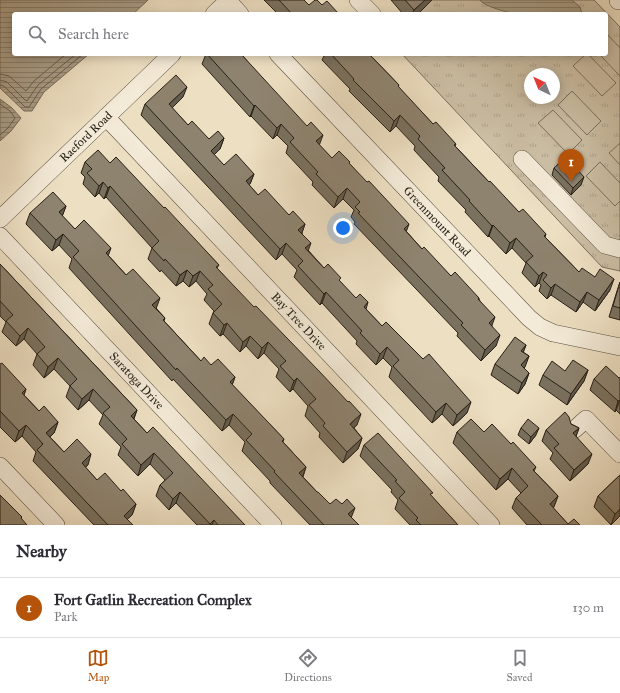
<!DOCTYPE html>
<style>
body{margin:0;font-family:"IM FELL Great Primer",serif;background:#f2f2f3;color:#2b2b33}
.compass{position:absolute;left:524px;top:68px;width:36px;height:36px;border-radius:50%;background:#fff;box-shadow:0 2px 10px #0003;rotate:317deg}
.you{position:absolute;left:343px;top:228px;width:14px;height:14px;margin:-10px;border:3px solid #fff;border-radius:50%;background:#1a73e8;box-shadow:0 0 0 6px #1a73e833}
.badge{display:grid;place-items:center;width:26px;height:26px;border-radius:50%;background:#b45309;color:#fff;font-size:13px;font-weight:700}
.pin{position:absolute;translate:-50% -33px;filter:drop-shadow(0 1px 2px #0008)}
.pin::after{content:'';position:absolute;top:21px;width:14px;height:12px;background:inherit;clip-path:polygon(0 0,100% 0,50% 100%)}
.list{margin:0;padding:0;list-style:none}
h2{display:flex;justify-content:space-between;align-items:center;height:52px;margin:0;padding:0 16px;font-size:17px}
h2 small{font-size:13px;font-weight:400;color:#7c7c81}
.list li{display:grid;grid-template-columns:26px 1fr auto;gap:12px;align-items:center;box-sizing:border-box;height:60px;padding:0 16px;border-top:1px solid #e1e1e2}
.list b{display:block;font-size:15px;white-space:nowrap}
.list p{margin:0;font-size:13px;white-space:nowrap;color:#7c7c81}
.list em{font-size:13px;font-style:normal;color:#7c7c81}
.icon{flex:none;width:22px;height:22px;fill:none;stroke:currentColor;stroke-width:2;stroke-linecap:round;stroke-linejoin:round}
.map{position:relative;flex:none;width:620px;height:525px;overflow:hidden}
.search{position:absolute;background:#fff;box-shadow:0 2px 10px #0003;left:12px;right:12px;top:12px;height:44px;display:flex;align-items:center;gap:10px;box-sizing:border-box;padding:0 14px;border-radius:4px;color:#7c7c81;font-size:15px}
.sheet{height:112px;background:#fff}
nav{display:flex;justify-content:space-around;align-items:center;box-sizing:border-box;height:56px;border-top:1px solid #e1e1e2;background:#fff;font-size:11px;color:#7c7c81}
nav a{display:grid;justify-items:center;gap:2px}
nav .on{color:#b45309}
.map>svg:first-child{display:block}
</style>
<div class="map">
<svg width="620" height="525" viewBox="0 0 620 525">
<defs>
<pattern id="grass-tufts" width="24" height="20" patternUnits="userSpaceOnUse"><rect width="24" height="20" fill="#ccbfa5"/><path d="M3 7l-1-3M5 7V3M7 7l1-3M15 17l-1-3M17 17v-4M19 17l1-3" fill="none" stroke="#afa48d"/></pattern>
<pattern id="water-rules" width="6" height="5" patternUnits="userSpaceOnUse"><rect width="6" height="5" fill="#aa9e88"/><path d="M0 2.5h6" fill="none" stroke="#8a806e"/></pattern>
</defs>
<rect width="100%" height="100%" fill="#eddfc2"/>
<filter id="stains"><feTurbulence type="fractalNoise" baseFrequency=".005" numOctaves="4"/><feColorMatrix values="0 0 0 0 .2 0 0 0 0 .09 0 0 0 0 .02 0 0 0 .5 -.17"/></filter>
<radialGradient id="worn" r=".72"><stop offset=".6" stop-color="#630" stop-opacity="0"/><stop offset="1" stop-color="#630" stop-opacity=".3"/></radialGradient>
<path fill="url(#grass-tufts)" stroke="#7a705e" fill-rule="evenodd" d="M432 0H594L620 27V271L602 267 402 54H606V14H417ZM530 74H554V98H530Z"/>
<path fill="#ccbfa5" stroke="#7a705e" d="M607 34 620 48V76L599 54H606V35Z
M586 54H588L616 83 602 96 573 66Z
M572 91 601 121 587 135 558 105Z
M553 110 582 140 568 154 538 123Z
M620 143V165L609 153Z
M600 162 620 183V201L615 206 586 176Z"/>
<path fill="url(#water-rules)" stroke="#766c5a" d="M0 0H148L133 14H14V54H89L44 92 32 111H24L0 88Z
M480 0H572L580 7 582 14C561 14 538 16 517 14 509 13 483 6 480 0Z
M0 99 12 108 21 118 11 131 0 141Z"/>
<g fill="none" stroke-linecap="round" stroke-linejoin="round">
<path stroke="#695f4f" stroke-width="1" d="M0 74 9 76 26 91 34 81 66 54
M0 80 7 82 25 100 27 101 38 85 76 54
M0 85 4 86 25 107H29L41 89 83 54
M0 104 10 111 15 118 8 128 0 135"/>
<defs>
<g id="minor">
<path d="M358 0 372 14"/>
<path d="M228 1 240 14"/>
<path d="M618 1 619 0"/>
<path d="M214 14 229 0"/>
<path id="s1" d="M278 54 529 318 540 327 553 333 620 347"/>
<path id="s2" d="M106 117 491 525"/>
<path d="M522 159 605 245 620 249"/>
<path id="s3" d="M0 219 172 54"/>
<path id="s4" d="M0 236 273 525"/>
<path d="M575 429 586 419 620 454"/>
<path d="M0 466 56 525"/>
</g>
</defs>
<use href="#minor" stroke="#595041" stroke-width="18"/>
<use href="#minor" stroke="#f3ead7" stroke-width="17"/>
</g>
<path fill="#7a715f" stroke="#282016" d="M264 0H304L309 5H322L337 14H278Z
M391 0H432L418 14H403Z
M206 54H241L319 145 332 158 349 163 406 231 422 249 451 276 479 298V299L492 326 496 346 481 361 457 336 458 333 354 224 355 222 351 217 354 210 343 199 334 208 312 185 313 182 286 153 288 146 277 135 273 139 251 116 250 117 202 64Z
M325 54H369L399 85 398 87 433 124 456 144 455 146 489 182 519 212 546 234 545 237 579 272 610 290 595 311 583 302 576 312 551 295 547 299 539 291 541 285 539 283 535 287 522 273 526 263 512 248 506 254 489 236 488 237 465 212 466 210 438 181 439 177 414 150 415 146 396 126 390 132 349 91 350 89 322 60Z
M183 97 172 108 188 125 209 139 224 138 220 149 214 155 224 165 254 174 250 184 249 185 258 195 289 215 305 224 302 233 308 250 324 268 340 282 382 326 467 413 453 426 442 414 432 423 389 377 392 367 383 358 376 365 356 344 357 341 322 303 320 305 294 277 297 270 282 254 276 260 141 115 145 104Z
M85 162 110 163 164 208 219 265 217 268 357 425 354 428 362 438 358 449 343 463 319 437 320 433 305 416 308 406 293 389 290 392 276 377 279 369 264 353 258 359 246 346 240 352 223 334 220 336 209 324 213 313 214 311 204 300 207 294 196 281 189 287 183 281 176 286 161 270 160 272 148 259 152 248 106 197 104 199 99 193 95 197 83 184 85 177 81 173Z
M554 168 581 185 571 195 552 175Z
M66 206 62 216 75 229 108 255 165 318 164 321 201 361 211 365 235 377 232 385 284 439 283 442 306 467 303 477 317 492 330 504 351 517 359 525H310L270 483V481L242 451 245 442 229 425 222 431 173 379 172 381 69 268 72 259 59 245 52 251 26 224 30 213Z
M0 264 137 410 134 419 147 433 245 525H197L176 503 169 510 156 496 160 485 165 480 150 464 138 476 118 455 121 447 99 424 103 415 89 400 78 410 66 397 70 386 54 369 44 378 33 365 37 354 24 339 16 346 2 332 6 322 0 316Z
M620 282V320L609 317 617 291Z
M526 345 523 352 529 356 524 368 529 373 525 384 518 394 491 375 495 364Z
M0 364 26 389 24 395 39 411 58 422 54 433 50 437 64 452 88 465 85 467 97 480 121 491 136 504 132 515 127 519 133 525H94L33 461 36 452 22 436 15 442 0 427Z
M588 370 584 381 567 405 539 385 543 375 565 371Z
M620 377V414L616 410 615 412 590 390 594 379 619 378Z
M571 424 579 428 576 436 588 464 570 481 550 459 553 453 542 441 546 430Z
M521 428 536 435 529 444 518 435Z
M457 432H484L511 444 536 467 534 471 558 496 553 508 568 524 580 525H527L512 508 516 498 521 493 508 479 496 490 453 443Z
M364 445 431 496 458 525H410L395 509 398 500 391 492 392 490 360 456Z
M620 475V516L611 525 594 507 598 496Z"/>
<path fill="#635c4e" stroke="#282016" d="M425 0H432L418 14H412L414 10Z
M187 87 183 97 165 115 169 104Z
M255 105 251 116 250 117 254 106Z
M400 115 396 126 390 132 394 121Z
M281 124 277 135 273 139 277 128Z
M323 135 319 146 316 141Z
M224 138 220 149 207 162 211 151Z
M254 174 250 184 242 192 246 181Z
M584 177 581 185 571 195 573 188Z
M103 182 99 193 95 197 99 186Z
M110 186 106 197 104 199 108 188Z
M347 188 343 199 334 208 338 197Z
M66 206 62 217 59 212Z
M305 224 301 235 298 230Z
M409 224 405 235 404 229Z
M493 225 489 236 488 237 492 226Z
M63 234 59 245 52 251 56 240Z
M516 238 512 248 506 254 510 243Z
M286 243 282 254 276 260 280 249Z
M311 243 307 254 305 248Z
M111 248 107 259 106 253Z
M187 270 183 281 176 286 180 275Z
M200 271 196 281 189 287 193 276Z
M543 272 539 283 535 287 539 276Z
M614 279 610 290 595 311 599 300Z
M555 284 551 295 547 299 551 288Z
M326 292 322 303 320 305 324 294Z
M587 292 583 302 576 312 580 302Z
M160 298 156 309 152 305Z
M368 302 365 313 364 307Z
M495 317 491 328 489 323Z
M227 323 223 334 220 336 224 325Z
M28 328 24 339 16 346 20 336Z
M500 335 496 346 481 361 485 350Z
M250 336 246 346 240 352 243 342Z
M268 342 264 353 258 359 262 348Z
M526 345 522 356 521 351Z
M387 347 383 358 376 365 380 354Z
M529 356 525 367 518 376 521 365Z
M58 358 54 369 44 378 48 367Z
M588 370 584 381 567 405 571 394Z
M529 373 525 384 518 394 522 383Z
M235 377 231 388 230 382Z
M297 378 293 389 290 392 294 381Z
M26 389 22 400V393Z
M93 389 89 400 78 410 82 399Z
M620 400 616 410 615 412 618 401Z
M471 402 467 413 453 426 457 415Z
M446 403 442 414 432 423 436 412Z
M137 410 133 420 131 416Z
M233 414 229 425 222 431 226 420Z
M361 414 357 425 346 435 350 424Z
M58 422 54 433 42 444 46 433Z
M26 425 22 436 15 442 19 431Z
M539 428 536 435 529 444 531 437Z
M579 428 575 439 573 433Z
M362 438 358 449 343 463 347 452Z
M154 453 150 464 138 476 141 465Z
M91 454 88 465 78 474 82 463Z
M592 454 588 464 570 481 574 470Z
M306 467 302 478 299 473Z
M512 468 508 479 496 490 500 479Z
M180 492 176 503 169 510 173 499Z
M558 496 554 507 546 515 550 504Z
M136 504 132 515 121 525 124 516Z
M355 508 351 518 348 514Z
M620 509V516L611 525 615 514Z
M214 520 212 525H210V524Z"/>
<path fill="#8e836f" stroke="#282016" d="M279 0H304L309 5 315 0H317L322 5 327 1 338 13 337 14H292Z
M405 0H425L414 10Z
M207 54H241L307 126 311 122 323 135 316 141 332 158 339 151 350 162 349 163 367 182 369 181 409 224 404 229 422 249 424 247 451 276 455 272 479 298 478 299 495 317 489 323 500 335 485 350 461 325 463 323 358 213 360 212 355 207 360 202 347 188 338 197 316 174 318 172 290 142 294 138 281 124 277 128 255 105 254 106Z
M331 54H369L399 85 398 86 433 124 436 122 456 144 454 145 489 182 490 181 519 212 523 209 546 234 544 236 579 272 582 268 595 277 600 269 614 279 599 300 587 292 580 302 555 284 551 288 543 280 547 275 543 272 539 276 526 262 533 256 516 238 510 243 493 225 492 226 469 201 470 200 442 170 445 168 418 139 420 136 400 115 394 121 353 80 354 79Z
M176 75 187 87 169 104 188 125 192 121 209 139 218 131 224 138 211 151 224 165 236 154 254 174 246 181 258 195 265 189 289 215 293 211 305 224 298 230 311 243 305 248 324 268 328 264 341 278 339 280 356 298 360 294 368 302 364 307 382 326 386 322 423 359 429 354 471 402 457 415 446 403 436 412 393 366 399 360 387 347 380 354 360 333 362 331 326 292 324 294 298 266 303 261 286 243 280 249 145 104Z
M98 150 110 163 116 157 164 208 165 207 194 238 219 265 216 267 254 307 256 306 319 371 348 402 349 401 361 414 350 424 362 438 347 452 323 426 325 423 309 405 316 399 297 378 294 381 280 366 286 361 268 342 262 348 250 336 243 342 227 323 224 325 213 313 222 304 208 289 213 285 200 271 193 276 187 270 180 275 165 259 164 261 152 248 159 241 110 186 108 188 103 182 99 186 87 173 92 169 85 162Z
M566 157 584 177 573 188 554 168Z
M53 192 66 206 59 212 75 229 84 220 111 248 106 253 126 275 133 269 160 298 152 305 165 318 163 320 201 361 204 357 211 365 218 359 235 377 230 382 284 439 282 441 306 467 299 473 317 492H318L330 504 336 499 342 504 347 499 355 508 348 514 359 525H324L274 472 275 471 246 440 252 434 233 414 226 420 177 368 176 370 73 257 79 251 63 234 56 240 30 213Z
M0 264 137 410 131 416 147 433 153 427 245 525H218L214 520 210 524 180 492 173 499 160 485 173 473 154 453 141 465 122 444 127 439 103 413 110 407 93 389 82 399 70 386 77 379 58 358 48 367 37 354 45 347 28 328 20 336 6 321 13 315 0 301Z
M620 282V308L613 306Z
M515 337 526 345 521 351 529 356 521 365 529 373 522 383 495 364Z
M573 360 588 370 571 394 543 375 552 361 565 371Z
M2 363 26 389 22 393 39 411 44 406 58 422 46 433 64 452 77 439 91 454 82 463 97 480 105 473 121 491 123 489 136 504 124 516 133 525H108L37 450 43 444 26 425 19 431 0 411V364Z
M606 366 619 378 620 377V400L618 401 594 379Z
M565 412 569 417 571 424 579 428 573 433 592 454 574 470 554 448 559 444 546 430Z
M471 419 484 432 492 424 511 444 513 442 536 467 533 470 558 496 550 504 568 524 574 519 580 525H542L516 498 528 486 512 468 500 479 457 432Z
M528 419 539 428 531 437 521 428Z
M378 433 433 493 430 494 458 525H421L416 520 418 518 399 498 405 492 395 481 397 480 364 445Z
M620 475V509L615 514 598 496Z
M0 495 22 517 21 518 27 525H0Z"/>
<g text-anchor="middle" stroke-width="3" stroke-linejoin="round" paint-order="stroke">
<g font-size="12" fill="#282016" stroke="#f3ead7">
<text dy="4" stroke="none"><textPath href="#s3" startOffset="119">Raeford Road</textPath></text>
<text dy="4" stroke="none"><textPath href="#s1" startOffset="231">Greenmount Road</textPath></text>
<text dy="4" stroke="none"><textPath href="#s2" startOffset="281">Bay Tree Drive</textPath></text>
<text dy="4" stroke="none"><textPath href="#s4" startOffset="199">Saratoga Drive</textPath></text>
</g>
</g>
<rect width="100%" height="100%" filter="url(#stains)"/>
<rect width="100%" height="100%" fill="url(#worn)"/>
</svg>
<svg class="compass" viewBox="-18 -18 36 36"><path d="M0-13l5 13h-10z" fill="#e53935"/><path d="M0 13l5-13h-10z" fill="#7c7c81"/></svg>
<div class="you"></div>
<div class="pin badge" style="left:571px;top:182px">1</div>
<div class="search"><svg class="icon" aria-label="search" viewBox="0 0 24 24"><circle cx="10" cy="10" r="6"/><path d="M15 15l6 6"/></svg>Search here</div>
</div>
<section class="sheet">
<h2>Nearby<small></small></h2>
<ul class="list">
<li><span class="badge">1</span><div><b>Fort Gatlin Recreation Complex</b><p>Park</p></div><em>130 m</em></li>
</ul>
</section>
<nav>
<a class="on"><svg class="icon" aria-label="map" viewBox="0 0 24 24"><path d="M3 6l6-2 6 2 6-2v14l-6 2-6-2-6 2zM9 4v14M15 6v14"/></svg>Map</a>
<a><svg class="icon" aria-label="directions" viewBox="0 0 24 24"><path d="M12 3l9 9-9 9-9-9zM9 14v-3h6M13 9l2 2-2 2"/></svg>Directions</a>
<a><svg class="icon" aria-label="saved" viewBox="0 0 24 24"><path d="M7 4h10v16l-5-4-5 4z"/></svg>Saved</a>
</nav>
